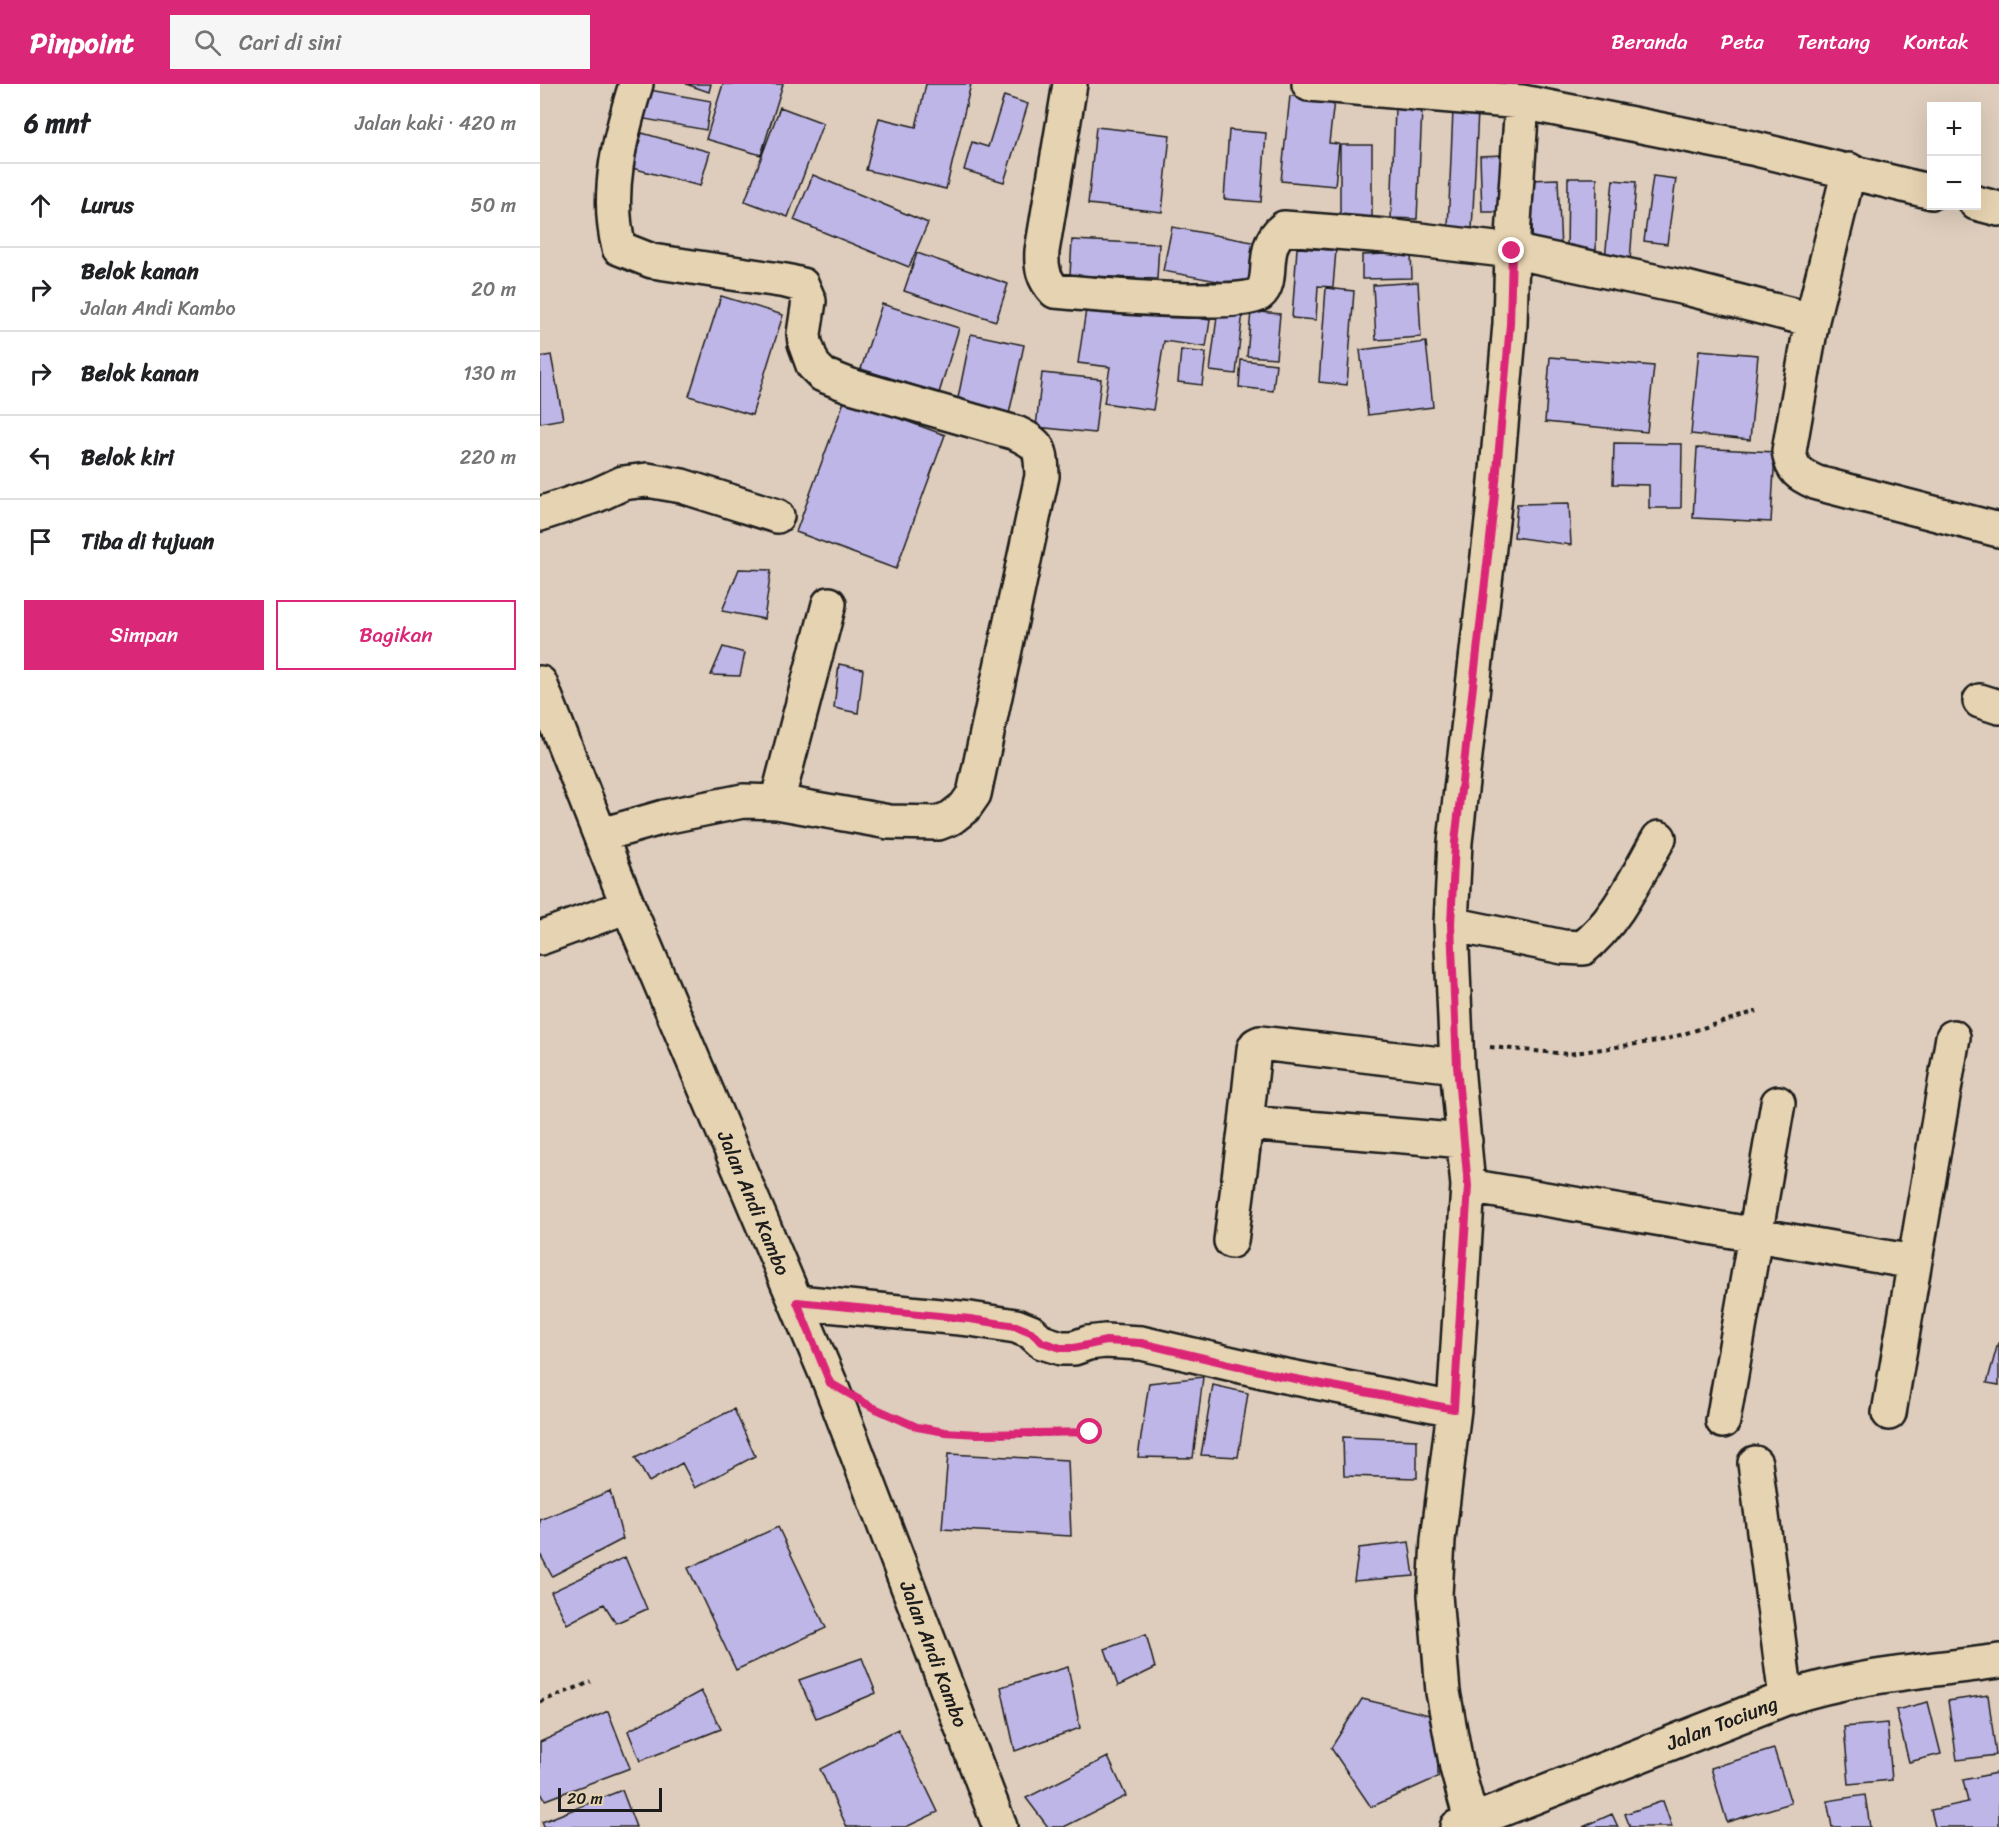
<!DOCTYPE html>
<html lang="id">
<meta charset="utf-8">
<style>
body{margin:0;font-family:Sriracha,sans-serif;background:#f6f6f6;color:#202124}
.controls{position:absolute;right:18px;top:18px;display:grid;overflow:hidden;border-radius:0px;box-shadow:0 6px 24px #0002}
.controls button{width:54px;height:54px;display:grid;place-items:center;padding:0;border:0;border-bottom:2px solid #e0e0e0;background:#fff;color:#202124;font:30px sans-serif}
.scale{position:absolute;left:18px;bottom:15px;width:104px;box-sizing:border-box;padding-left:6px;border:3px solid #1c1c1c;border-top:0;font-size:16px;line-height:21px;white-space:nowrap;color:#1c1c1c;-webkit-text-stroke:4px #e6d3b1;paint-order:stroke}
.stop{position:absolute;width:18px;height:18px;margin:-14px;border:4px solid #db2777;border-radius:50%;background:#fff}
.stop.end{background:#db2777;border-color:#fff;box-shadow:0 2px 6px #0008}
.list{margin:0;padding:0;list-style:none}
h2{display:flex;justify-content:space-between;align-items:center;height:78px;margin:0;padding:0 24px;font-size:26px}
h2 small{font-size:20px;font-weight:400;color:#757577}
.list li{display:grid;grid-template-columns:39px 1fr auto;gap:18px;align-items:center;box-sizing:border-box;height:84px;padding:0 24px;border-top:2px solid #e0e0e0}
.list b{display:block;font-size:22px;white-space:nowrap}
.list p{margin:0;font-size:20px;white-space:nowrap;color:#757577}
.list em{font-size:20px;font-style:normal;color:#757577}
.actions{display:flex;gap:12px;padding:18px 24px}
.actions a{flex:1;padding:14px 0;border:2px solid #db2777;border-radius:0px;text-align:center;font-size:21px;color:#db2777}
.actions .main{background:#db2777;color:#fff}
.icon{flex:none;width:33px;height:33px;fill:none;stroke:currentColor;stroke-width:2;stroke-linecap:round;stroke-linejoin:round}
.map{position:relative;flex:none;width:1459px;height:1743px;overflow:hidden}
header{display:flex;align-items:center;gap:36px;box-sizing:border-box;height:84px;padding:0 30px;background:#db2777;color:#fff}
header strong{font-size:28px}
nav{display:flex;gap:33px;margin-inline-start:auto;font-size:21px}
.search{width:420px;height:54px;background:#f6f6f6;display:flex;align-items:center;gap:15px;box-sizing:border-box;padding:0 21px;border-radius:0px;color:#757577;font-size:22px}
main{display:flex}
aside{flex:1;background:#fff}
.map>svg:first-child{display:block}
</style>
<header>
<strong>Pinpoint</strong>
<div class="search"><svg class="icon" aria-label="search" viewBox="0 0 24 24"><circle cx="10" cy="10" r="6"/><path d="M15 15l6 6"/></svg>Cari di sini</div>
<nav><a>Beranda</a><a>Peta</a><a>Tentang</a><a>Kontak</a></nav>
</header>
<main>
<aside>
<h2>6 mnt<small>Jalan kaki · 420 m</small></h2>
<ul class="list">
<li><svg class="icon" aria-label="ahead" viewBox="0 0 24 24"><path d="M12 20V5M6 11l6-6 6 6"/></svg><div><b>Lurus</b></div><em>50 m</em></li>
<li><svg class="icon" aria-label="right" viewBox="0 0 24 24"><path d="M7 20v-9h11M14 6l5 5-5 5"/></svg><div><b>Belok kanan</b><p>Jalan Andi Kambo</p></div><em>20 m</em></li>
<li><svg class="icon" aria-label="right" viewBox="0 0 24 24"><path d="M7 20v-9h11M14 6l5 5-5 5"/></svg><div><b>Belok kanan</b></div><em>130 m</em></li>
<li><svg class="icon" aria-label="left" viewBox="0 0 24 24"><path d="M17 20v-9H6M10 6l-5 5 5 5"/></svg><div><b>Belok kiri</b></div><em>220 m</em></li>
<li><svg class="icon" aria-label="arrive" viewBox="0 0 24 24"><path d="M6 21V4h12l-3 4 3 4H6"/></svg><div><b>Tiba di tujuan</b></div></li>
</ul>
<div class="actions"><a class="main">Simpan</a><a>Bagikan</a></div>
</aside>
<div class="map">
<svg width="1459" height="1743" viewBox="0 0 1459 1743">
<rect width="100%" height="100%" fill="#decdbc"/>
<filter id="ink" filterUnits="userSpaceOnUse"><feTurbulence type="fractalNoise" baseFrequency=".0167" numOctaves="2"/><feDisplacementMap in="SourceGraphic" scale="12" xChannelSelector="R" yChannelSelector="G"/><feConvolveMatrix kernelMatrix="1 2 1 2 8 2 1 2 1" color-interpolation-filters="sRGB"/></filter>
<g filter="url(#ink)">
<path fill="#beb6e7" stroke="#1c1c1c" stroke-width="1.5" d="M146 0H171L169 8Z
M183 0H243L221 71 166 55Z
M386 0H431L406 105 326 86 339 34 376 43Z
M104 5 171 17 166 46 99 34Z
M464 12 488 20 464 98 424 86 432 58 448 63Z
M750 12 794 17 789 59 799 60 795 102 741 97Z
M240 23 283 39 248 133 205 117Z
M855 24 882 25 877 135 851 134Z
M913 26 938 27 932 146 908 144Z
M556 43 630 51 622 128 548 120Z
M689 46 726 49 721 118 684 115Z
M102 49 170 68 160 102 92 84Z
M800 61H832V136H800Z
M963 71 964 128H942L940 72Z
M273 91 388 139 369 183 254 136Z
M1113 92 1136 95 1127 160 1104 157Z
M1028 94H1057L1056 167H1027Z
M1018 95 1021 167 993 168 990 96Z
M1073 96 1096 98 1090 177 1065 175Z
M632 143 723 160 715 204 623 187Z
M532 156 619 160 617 195 530 191Z
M757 164 796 166 793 203 778 202 776 236 752 234Z
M377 169 468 200 456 237 364 207Z
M871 169 872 194 822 195V171Z
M878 198 881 253 836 256 833 201Z
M786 204 814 207 807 301 779 298Z
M181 212 243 231 212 331 149 312Z
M547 219 658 225 657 234 670 236 666 263 624 257 613 326 564 319 570 283 538 279Z
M342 220 419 244 399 309 321 285Z
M678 225 703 227 696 290 670 287Z
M711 227 740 230 736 274 707 272Z
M431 250 484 261 469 330 417 319Z
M886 258 893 323 828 331 820 266Z
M641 266 666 269 662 301 638 298Z
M1159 266 1218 271 1210 356 1151 350Z
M11 271 23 335 0 339V273Z
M1010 273 1114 282 1107 348 1005 338Z
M701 276 736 280 733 307 699 303Z
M502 289 561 295 555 349 496 343Z
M305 315 405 351 356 485 256 448Z
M1074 359 1142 360 1141 424H1109V401L1073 400Z
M1157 364 1235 368 1231 438 1153 434Z
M1029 419 1031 461 974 453 977 420Z
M199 485 231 486 224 535 182 527Z
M183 563 205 569 200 592 171 591Z
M299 580 323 585 318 629 294 624Z
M1458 1259H1459V1301L1447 1299Z
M663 1293 653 1374 598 1373 609 1299Z
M673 1301 708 1309 698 1373 661 1371Z
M194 1325 215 1372 155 1404 142 1379 109 1398 95 1374Z
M803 1353 877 1356V1394L804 1392Z
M408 1370 528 1376 531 1452 402 1445Z
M70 1407 83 1455 12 1492 0 1470V1436Z
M238 1443 286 1544 196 1586 148 1484Z
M869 1458 874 1492 814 1497 819 1464Z
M85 1473 107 1525 76 1539 64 1520 27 1540 11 1508Z
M606 1550 615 1584 578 1602 565 1565Z
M322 1574 336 1609 276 1634 259 1596Z
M528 1583 540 1644 475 1667 461 1603Z
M161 1607 181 1645 100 1677 88 1647Z
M1448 1611 1456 1671 1417 1676 1408 1617Z
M822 1615 898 1633V1693L831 1723 791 1664Z
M1388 1618 1401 1670 1369 1678 1356 1626Z
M68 1627 90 1684 5 1716 0 1707V1658Z
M1347 1639 1352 1696 1309 1700 1304 1643Z
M358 1645 398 1728 366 1743H307L280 1685Z
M1234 1665 1251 1719 1187 1738 1171 1684Z
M568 1673 586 1712 524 1743H508L486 1714Z
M1456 1689 1459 1705V1743H1395L1391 1726 1428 1718 1423 1696Z
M82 1706 96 1743H4L2 1738Z
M1325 1711 1330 1743H1292L1287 1717Z
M1123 1717 1132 1743H1090L1085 1730Z
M1072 1730 1078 1743H1043Z"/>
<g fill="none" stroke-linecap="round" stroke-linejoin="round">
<defs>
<path id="minor" d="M530 0 502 167C501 183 503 195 515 207 546 210 702 224 719 210 736 196 718 164 744 144L846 152 972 167 1146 204 1272 236
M769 0 982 18 1212 64 1392 108
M1309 86 1272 236 1249 367C1252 387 1259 391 1277 399L1459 446
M1436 119 1459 125
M0 430 57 411 83 399 107 396 142 402 237 432
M0 599 88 822 290 1299 460 1743
M1440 617 1459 623
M237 718 289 520
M61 751 124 733 203 717 237 718 349 738 398 739 411 734 425 723 434 710 502 392C501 365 501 361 476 349L311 302 283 291 273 281 265 259 264 250 269 217 262 201 246 197 112 177 79 164C65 110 80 52 96 0
M911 840 1023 863 1043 864C1077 837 1097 791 1119 754
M0 854 88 822
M706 1039 714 965 716 961 720 959 917 982
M928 1102 1374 1178
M691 1157 706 1039 925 1057
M257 1218 430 1235 476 1242 491 1248 502 1258 521 1264H534L548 1259 565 1257 601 1259 740 1291 914 1325
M1349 1329 1413 953
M1183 1337 1238 1019
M1215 1379 1246 1614
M917 1743 1246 1614C1315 1591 1388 1587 1459 1577
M933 1743 917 1684 903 1608 895 1511 898 1456 914 1325 928 1102 917 982 911 840 915 758 954 420 970 240 972 167 982 18"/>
</defs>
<use href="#minor" stroke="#1c1c1c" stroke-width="38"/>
<path stroke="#1c1c1c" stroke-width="4" stroke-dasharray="4.5 4.5" stroke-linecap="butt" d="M950 963 1028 970 1124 956 1217 927
M338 1326C351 1332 366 1340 380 1343 430 1356 499 1349 550 1349
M0 1618 51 1598"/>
<use href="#minor" stroke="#e6d3b1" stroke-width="33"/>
</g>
</g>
<g fill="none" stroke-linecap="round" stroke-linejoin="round" filter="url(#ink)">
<path stroke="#db2777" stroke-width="8" d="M550 1348 438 1350 405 1348 377 1343 332 1323 290 1299 257 1218 430 1235 476 1242 491 1248 502 1258 521 1264H534L566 1257 601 1259 740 1292 914 1325 928 1102 917 982 911 840 915 758 954 420 970 240 972 167"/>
</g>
<g text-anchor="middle" stroke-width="6" stroke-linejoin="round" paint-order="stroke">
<g font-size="20" fill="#1c1c1c" stroke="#e6d3b1">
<text transform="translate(214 1119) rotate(67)" y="7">Jalan Andi Kambo</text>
<text transform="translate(394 1570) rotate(69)" y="7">Jalan Andi Kambo</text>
<text transform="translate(1182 1639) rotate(-21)" y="7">Jalan Tociung</text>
</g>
</g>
</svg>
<div class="controls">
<button>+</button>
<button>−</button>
</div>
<div class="scale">20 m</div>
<div class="stop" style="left:550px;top:1348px"></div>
<div class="stop end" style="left:972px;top:167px"></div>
</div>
</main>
